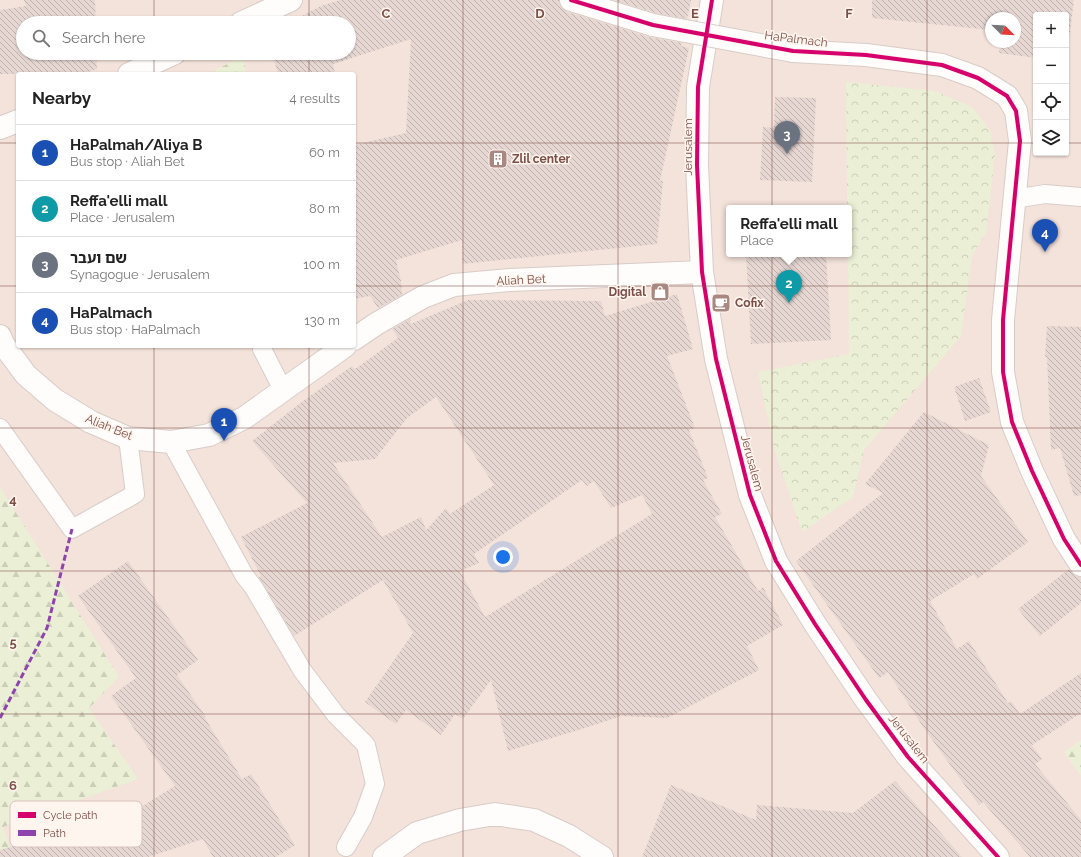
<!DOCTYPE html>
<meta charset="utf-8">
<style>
body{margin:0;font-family:Raleway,"Noto Sans Hebrew",sans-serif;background:#f6f6f6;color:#222}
.controls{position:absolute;right:12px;top:12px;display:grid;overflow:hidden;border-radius:4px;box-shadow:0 1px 3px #0004}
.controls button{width:36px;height:36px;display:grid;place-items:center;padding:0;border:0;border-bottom:1px solid #e0e0e0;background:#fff;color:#222;font:20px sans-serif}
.compass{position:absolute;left:985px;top:12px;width:36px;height:36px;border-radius:50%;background:#fff;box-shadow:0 1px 3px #0004;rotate:114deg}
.you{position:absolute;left:503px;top:557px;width:14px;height:14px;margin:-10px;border:3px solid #fff;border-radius:50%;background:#1a73e8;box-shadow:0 0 0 6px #1a73e833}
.badge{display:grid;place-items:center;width:26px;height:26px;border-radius:50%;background:#0f766e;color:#fff;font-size:13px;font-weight:700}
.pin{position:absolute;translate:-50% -33px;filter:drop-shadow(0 1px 2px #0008)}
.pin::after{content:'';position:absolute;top:21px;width:14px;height:12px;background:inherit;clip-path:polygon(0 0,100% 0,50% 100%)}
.popup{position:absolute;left:726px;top:205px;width:126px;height:52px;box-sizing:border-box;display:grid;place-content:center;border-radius:4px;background:#fff;filter:drop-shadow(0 1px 3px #0005);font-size:13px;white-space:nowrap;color:#767676}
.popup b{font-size:15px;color:#222}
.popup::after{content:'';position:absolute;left:50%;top:100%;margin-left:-8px;border:8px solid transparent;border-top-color:#fff}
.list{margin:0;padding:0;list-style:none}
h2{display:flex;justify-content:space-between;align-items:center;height:52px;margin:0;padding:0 16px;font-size:17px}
h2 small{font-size:13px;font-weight:400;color:#767676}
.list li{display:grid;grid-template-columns:26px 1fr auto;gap:12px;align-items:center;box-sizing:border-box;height:56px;padding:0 16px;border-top:1px solid #e0e0e0}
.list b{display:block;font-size:15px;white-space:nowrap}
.list p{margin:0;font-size:13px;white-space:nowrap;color:#767676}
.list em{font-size:13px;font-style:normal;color:#767676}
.icon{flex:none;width:22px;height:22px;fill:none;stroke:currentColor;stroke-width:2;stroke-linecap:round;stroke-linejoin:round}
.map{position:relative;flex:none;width:1081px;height:857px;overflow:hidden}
.search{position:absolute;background:#fff;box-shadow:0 1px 3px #0004;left:16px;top:16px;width:340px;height:44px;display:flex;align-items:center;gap:10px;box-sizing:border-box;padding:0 14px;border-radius:22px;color:#767676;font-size:15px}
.panel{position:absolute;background:#fff;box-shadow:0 1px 3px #0004;left:16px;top:72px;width:340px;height:276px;border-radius:4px}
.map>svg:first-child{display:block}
</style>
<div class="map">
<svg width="1081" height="857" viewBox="0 0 1081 857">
<defs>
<pattern id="forest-firs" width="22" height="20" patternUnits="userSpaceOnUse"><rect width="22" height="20" fill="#eaefd5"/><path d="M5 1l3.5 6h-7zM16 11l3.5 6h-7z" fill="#cccfb8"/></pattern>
<pattern id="park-crowns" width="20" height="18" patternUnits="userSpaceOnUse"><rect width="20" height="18" fill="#eaefd5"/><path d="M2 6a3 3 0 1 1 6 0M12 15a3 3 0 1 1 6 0" fill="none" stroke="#cccfb8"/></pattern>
<pattern id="building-back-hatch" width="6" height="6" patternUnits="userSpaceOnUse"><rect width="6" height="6" fill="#e6d7d3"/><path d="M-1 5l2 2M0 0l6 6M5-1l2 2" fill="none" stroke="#bfb1ad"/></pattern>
</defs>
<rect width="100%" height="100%" fill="#f9f1ec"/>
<path fill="#f4e3da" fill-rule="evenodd" d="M0 0H1081V857H0ZM1036 15H1066V153H1036ZM991 18H1015V42H991ZM23 23H349V53H23ZM18 74H354V346H18ZM729 208H849V254H729Z"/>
<path fill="url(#forest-firs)" d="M243 56 246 74H208Z
M0 487 119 677 89 708 138 779 3 827 13 857H0Z
M1081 740V776L1064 752Z"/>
<path fill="url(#park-crowns)" d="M846 82 935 91 972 107 990 130 995 155 986 232 972 256 961 336 864 450 853 497 802 532 774 448 758 372 849 354 848 254H849V208H847Z"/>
<path fill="url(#building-back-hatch)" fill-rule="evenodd" d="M24 0H95L96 23H23V53H96L97 69 82 74H0V10L26 6Z
M340 0H559V3L562 8 567 12 649 37 682 43 681 46 689 48 660 181H663L657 244 462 264V240L396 260 401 281 402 295 378 308 370 296 354 299V145L406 133 411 39 333 64 335 74H278L272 53H349V23H289L321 6Z
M614 0H691L687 19 656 13Z
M872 0H1074L1066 62V15H1036V58L999 53 1000 42H1015V18H991V30L872 18Z
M775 97 816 98 812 182 760 180 763 127 774 128Z
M746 254H826L831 340 751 344Z
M677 294 693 349 667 356 695 428 689 430 708 478 703 480 722 514 715 517 758 591 763 587 783 625 747 646 759 670 667 718 621 716 582 729 508 751 491 680 463 719 455 714 441 735 406 710 396 724 365 702 413 633 383 580 294 636 259 577 261 576 241 537 307 503 252 441 299 404 352 366 355 369 398 338 392 329 410 319 411 324 468 300 601 301 605 316ZM436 397 494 485 450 514 446 508 426 530 421 517 382 537 333 463 375 459 407 418ZM582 480 587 486 594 481 611 508 642 495 652 514 485 617 460 571 479 563 474 554Z
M1047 326 1081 327V495L1074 496 1060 448 1051 450 1047 357H1045Z
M979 378 991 412 965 421 954 387Z
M924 412 989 445 981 476 1028 542 977 579 974 574 930 601 957 649 969 641 1008 703 1011 701 1020 714 1081 673V713L1032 745 1042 759 1035 764 1081 820V857H1030L983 802 979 805 923 727 888 672 879 678 796 561 883 493 865 484Z
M128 561 198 660 177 675 206 717 205 718 242 779 251 774 295 845 276 857H213L203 839 148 857H0V850L141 807 175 786 111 696 136 678 78 596Z
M1069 569 1075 576 1081 577V603L1040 636 1018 609Z
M895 781 962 857H642L671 785 756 820 757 805 853 813Z"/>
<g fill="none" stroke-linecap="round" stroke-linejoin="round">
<defs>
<path id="service" d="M1014 199 1045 194 1081 197
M262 349 283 390
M0 428 72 529 135 494 128 438
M171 442 244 575 254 588 302 670 336 715 366 745 375 784 363 817 346 847"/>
<path id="minor" d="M571 0 653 25
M712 0 698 87 697 165 702 272 716 359 750 495 776 561 815 624 866 700 908 757 998 857
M241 23 291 0
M793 51 866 55 942 65 978 78 1007 96 1016 111 1020 141 1003 320V372L1012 422 1032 471 1064 539 1081 565
M129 74 175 53
M0 128 18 121
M0 336 3 344 26 375 55 400 91 422 128 438 171 442 209 435 244 418 345 346
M354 339 376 324 423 297 454 285 510 280 702 272
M384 857 417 833 460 820 495 814 534 820 569 836 602 857"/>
</defs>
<use href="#service" stroke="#d8ccc8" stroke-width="20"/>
<use href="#minor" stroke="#d8ccc8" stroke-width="24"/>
<use href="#service" stroke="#fefdfc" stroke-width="18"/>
<use href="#minor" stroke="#fefdfc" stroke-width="22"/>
<defs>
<path id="minor-bridge" d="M653 25 793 51"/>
</defs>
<use href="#minor-bridge" stroke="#d8ccc8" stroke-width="24" stroke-linecap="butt"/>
<use href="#minor-bridge" stroke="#fefdfc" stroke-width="22"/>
<path stroke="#8e44ad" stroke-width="3" stroke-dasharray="6 3" stroke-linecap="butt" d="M0 718 47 628 72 529"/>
<defs>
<path id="cycleway" d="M571 0 653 25 793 51 866 55 942 65 978 78 1007 96 1016 111 1020 141 1003 320V372L1012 422 1032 471 1064 539 1081 565
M712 0 698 87 697 165 702 272 716 359 750 495 776 561 815 624 866 700 908 757 998 857"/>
</defs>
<use href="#cycleway" stroke="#fff5ef" stroke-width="6"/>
<use href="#cycleway" stroke="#d6006c" stroke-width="4"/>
</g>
<path fill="none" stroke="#7c4f47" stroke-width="1" stroke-opacity="0.55" d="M154 0V23M309 0V23M463 0V857M618 0V857M772 0V857M927 0V857M154 53V74M309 53V74M0 143H18M354 143H1036M1066 143H1081M0 286H18M354 286H1081M154 346V857M309 346V857M0 428H1081M0 571H1081M0 714H1081"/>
<defs>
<symbol id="building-square" viewBox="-11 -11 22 22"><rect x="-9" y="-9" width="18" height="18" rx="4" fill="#a88881" stroke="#fff5ef"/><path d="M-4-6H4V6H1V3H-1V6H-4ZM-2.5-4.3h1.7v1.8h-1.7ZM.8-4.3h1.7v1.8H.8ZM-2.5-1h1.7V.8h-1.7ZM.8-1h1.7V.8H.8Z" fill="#fff"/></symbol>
<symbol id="shop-square" viewBox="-11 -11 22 22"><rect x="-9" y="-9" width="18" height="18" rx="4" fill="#a88881" stroke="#fff5ef"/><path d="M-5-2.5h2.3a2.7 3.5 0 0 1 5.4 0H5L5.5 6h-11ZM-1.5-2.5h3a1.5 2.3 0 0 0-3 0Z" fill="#fff"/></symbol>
<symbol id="cafe-square" viewBox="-11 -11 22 22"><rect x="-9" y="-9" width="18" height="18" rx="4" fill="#a88881" stroke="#fff5ef"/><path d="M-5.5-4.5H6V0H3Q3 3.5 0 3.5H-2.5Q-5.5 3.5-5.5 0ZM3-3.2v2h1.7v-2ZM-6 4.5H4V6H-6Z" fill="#fff"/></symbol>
</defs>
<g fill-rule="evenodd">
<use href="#building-square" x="487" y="148" width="22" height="22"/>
<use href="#shop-square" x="649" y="281" width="22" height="22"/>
<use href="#cafe-square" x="710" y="292" width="22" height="22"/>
</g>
<g text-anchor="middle" stroke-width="3" stroke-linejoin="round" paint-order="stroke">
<g font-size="12" fill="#7c4f47" stroke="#fff5ef">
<text transform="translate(796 39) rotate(7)" y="4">HaPalmach</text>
<text transform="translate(688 147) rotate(-90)" y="4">Jerusalem</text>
<text transform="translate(521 280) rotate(-3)" y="4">Aliah Bet</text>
<text transform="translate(109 427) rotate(22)" y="4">Aliah Bet</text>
<text transform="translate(752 463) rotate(75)" y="4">Jerusalem</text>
<text transform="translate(909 739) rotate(52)" y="4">Jerusalem</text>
</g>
<g font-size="12" font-weight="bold" fill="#7c4f47" stroke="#fff5ef" text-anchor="start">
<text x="512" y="163">Zlil center</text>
<text x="646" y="296" text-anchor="end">Digital</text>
<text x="735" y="307">Cofix</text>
</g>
</g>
<rect x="10" y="801" width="132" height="46" rx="6" fill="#fff5ef" stroke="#d8c3bd" stroke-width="1"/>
<rect x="18" y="812" width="18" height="6" fill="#d6006c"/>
<rect x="18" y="830" width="18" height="6" fill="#8e44ad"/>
<g font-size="11" fill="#7c4f47">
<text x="43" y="819">Cycle path</text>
<text x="43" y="837">Path</text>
</g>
<g font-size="13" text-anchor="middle" font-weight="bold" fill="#7c4f47" stroke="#fff5ef" stroke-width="3" stroke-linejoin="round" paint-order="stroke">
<text x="386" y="18">C</text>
<text x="540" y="18">D</text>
<text x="695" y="18">E</text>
<text x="849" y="18">F</text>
<text x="13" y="504">4</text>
<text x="13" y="647">5</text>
<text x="13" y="790">6</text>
</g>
</svg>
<div class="controls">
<button>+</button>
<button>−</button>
<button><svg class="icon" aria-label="locate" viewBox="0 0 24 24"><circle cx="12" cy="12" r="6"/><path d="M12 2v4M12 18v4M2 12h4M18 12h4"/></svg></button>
<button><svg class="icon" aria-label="layers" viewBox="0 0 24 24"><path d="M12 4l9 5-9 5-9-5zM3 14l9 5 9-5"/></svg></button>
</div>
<svg class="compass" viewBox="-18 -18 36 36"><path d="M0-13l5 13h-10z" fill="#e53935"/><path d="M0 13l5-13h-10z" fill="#767676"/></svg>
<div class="you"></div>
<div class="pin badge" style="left:224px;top:441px;background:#1a4fb4">1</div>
<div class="pin badge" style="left:789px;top:303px;background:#0f9aa8">2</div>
<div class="popup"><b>Reffa'elli mall</b>Place</div>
<div class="pin badge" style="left:787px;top:154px;background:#6b7280">3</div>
<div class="pin badge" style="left:1045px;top:252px;background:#1a4fb4">4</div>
<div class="search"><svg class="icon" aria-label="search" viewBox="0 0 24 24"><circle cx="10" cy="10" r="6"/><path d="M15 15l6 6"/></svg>Search here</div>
<section class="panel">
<h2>Nearby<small>4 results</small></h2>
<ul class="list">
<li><span class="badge" style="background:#1a4fb4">1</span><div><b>HaPalmah/Aliya B</b><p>Bus stop · Aliah Bet</p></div><em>60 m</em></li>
<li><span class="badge" style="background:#0f9aa8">2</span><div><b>Reffa'elli mall</b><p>Place · Jerusalem</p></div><em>80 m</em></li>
<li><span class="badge" style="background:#6b7280">3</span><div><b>שם ועבר</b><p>Synagogue · Jerusalem</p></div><em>100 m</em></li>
<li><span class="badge" style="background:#1a4fb4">4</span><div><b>HaPalmach</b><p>Bus stop · HaPalmach</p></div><em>130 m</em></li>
</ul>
</section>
</div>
